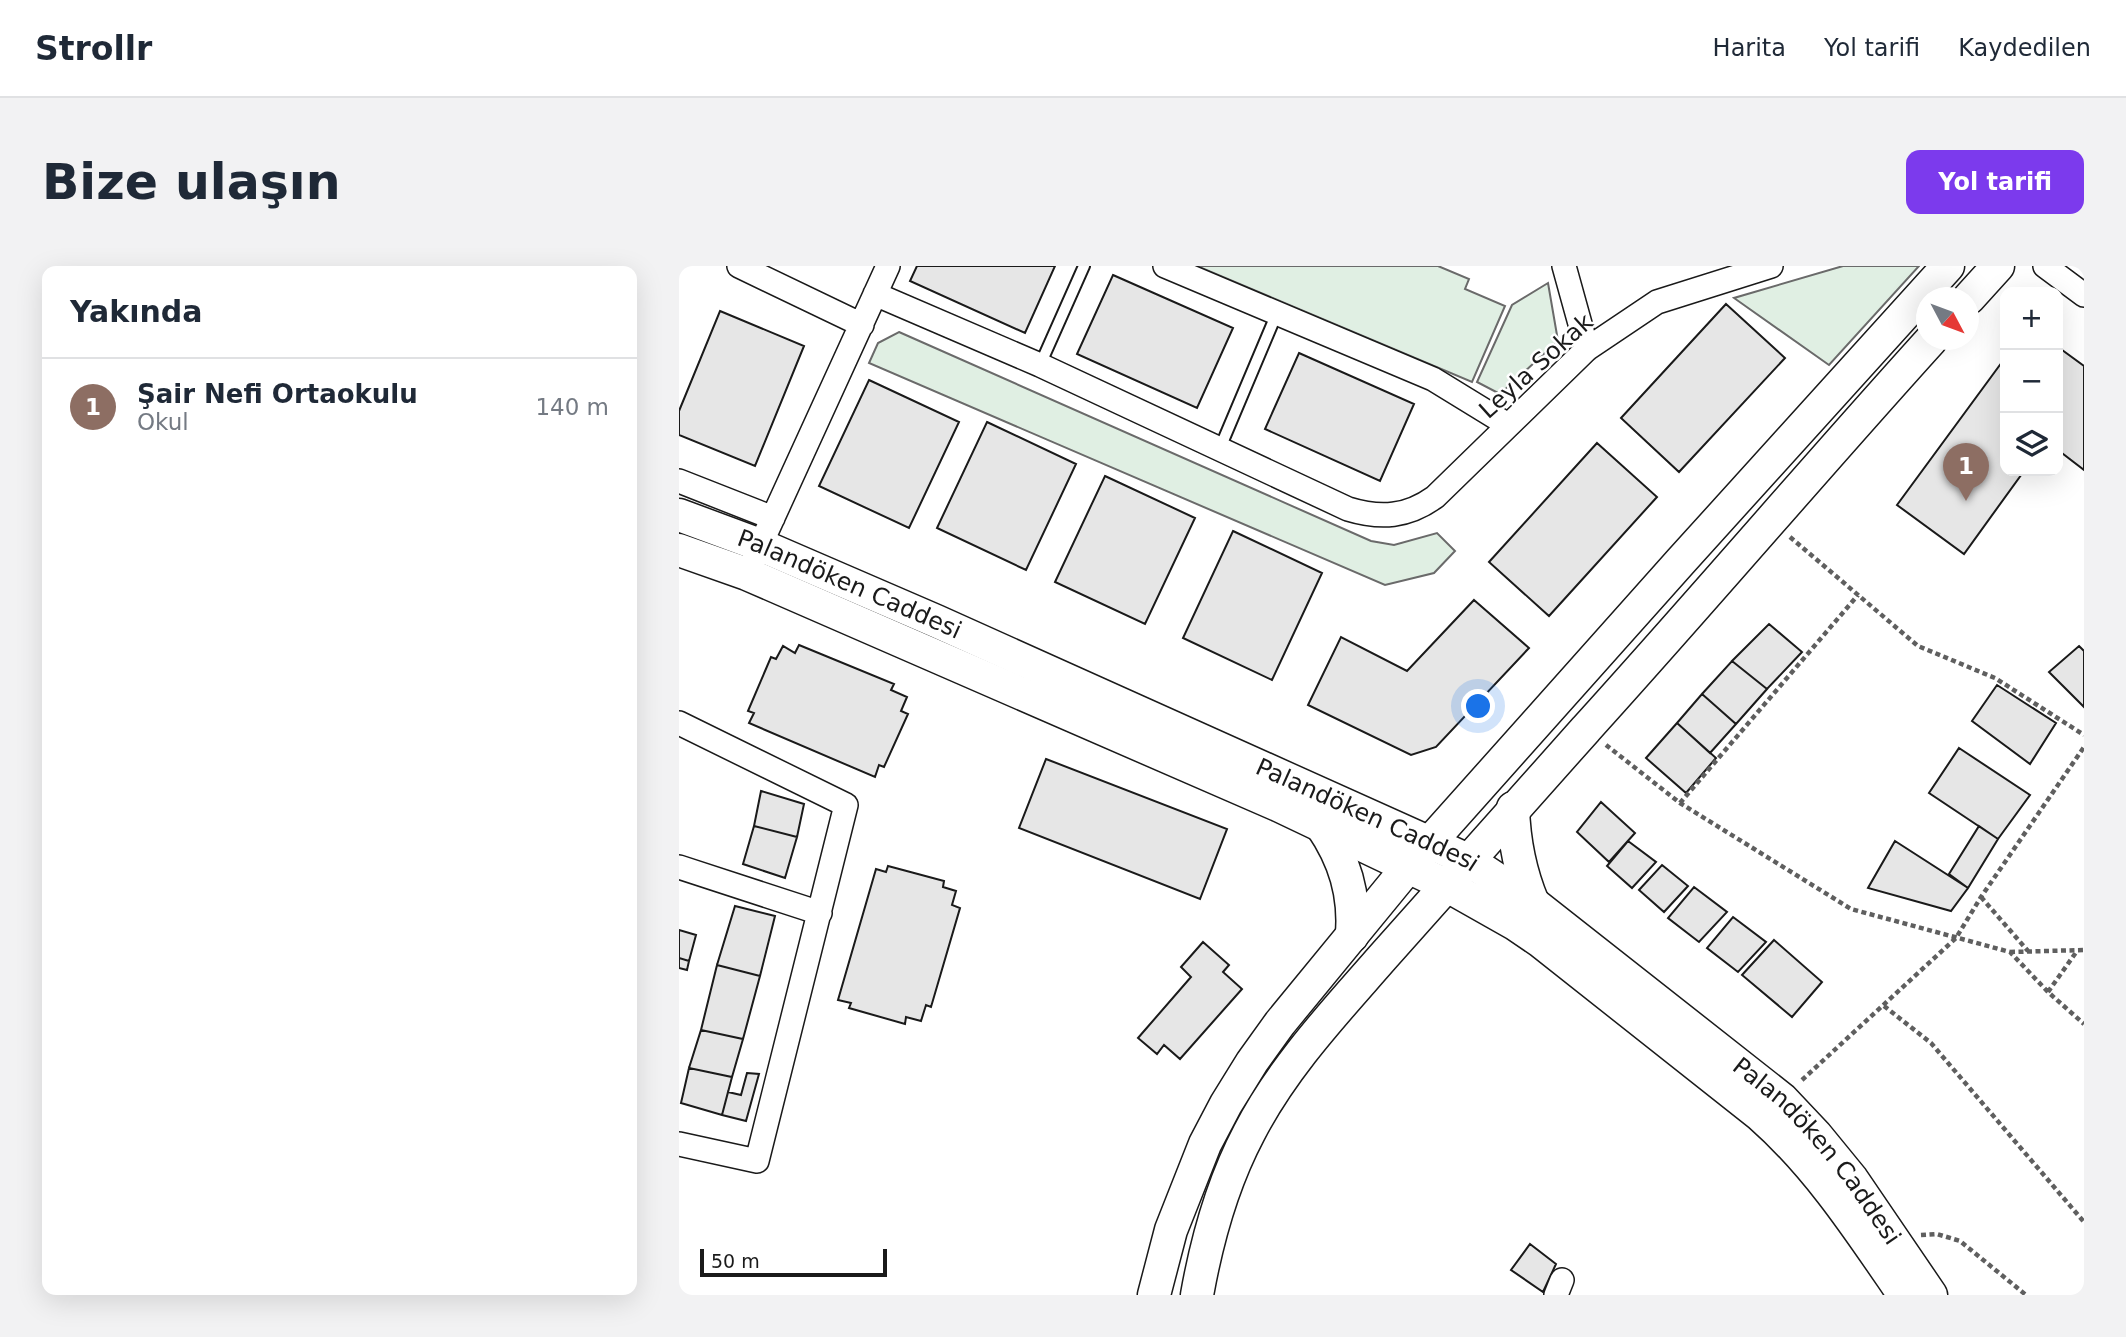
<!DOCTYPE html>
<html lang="tr">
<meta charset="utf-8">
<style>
body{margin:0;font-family:"DejaVu Sans",sans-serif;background:#f2f2f3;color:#1f2937}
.controls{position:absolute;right:21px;top:21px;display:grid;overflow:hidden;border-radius:14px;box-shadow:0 7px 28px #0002}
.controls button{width:63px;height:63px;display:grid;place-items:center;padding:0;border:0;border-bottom:2px solid #e0e1e3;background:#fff;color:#1f2937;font:35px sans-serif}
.compass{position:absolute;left:1237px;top:21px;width:63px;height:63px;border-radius:50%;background:#fff;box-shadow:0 7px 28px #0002;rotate:131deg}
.scale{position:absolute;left:21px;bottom:18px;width:187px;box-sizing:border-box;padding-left:7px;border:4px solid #1a1a1a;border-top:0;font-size:19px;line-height:24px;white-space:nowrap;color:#1a1a1a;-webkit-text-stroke:5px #fff;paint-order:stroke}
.you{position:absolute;left:800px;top:441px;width:24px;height:24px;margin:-18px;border:5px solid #fff;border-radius:50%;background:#1a73e8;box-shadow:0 0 0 10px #1a73e833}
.badge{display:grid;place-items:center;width:46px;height:46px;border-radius:50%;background:#7c3aed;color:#fff;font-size:23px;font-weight:700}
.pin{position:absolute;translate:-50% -58px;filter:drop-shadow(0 2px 4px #0008)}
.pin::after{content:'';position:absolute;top:37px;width:24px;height:21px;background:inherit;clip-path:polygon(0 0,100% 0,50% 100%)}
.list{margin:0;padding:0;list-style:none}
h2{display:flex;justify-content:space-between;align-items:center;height:91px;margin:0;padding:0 28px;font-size:30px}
h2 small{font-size:23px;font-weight:400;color:#747a83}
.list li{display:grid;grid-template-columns:46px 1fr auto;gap:21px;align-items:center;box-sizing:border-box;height:98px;padding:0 28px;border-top:2px solid #e0e1e3}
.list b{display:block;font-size:26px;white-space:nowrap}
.list p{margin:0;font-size:23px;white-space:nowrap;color:#747a83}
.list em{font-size:23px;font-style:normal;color:#747a83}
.icon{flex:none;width:38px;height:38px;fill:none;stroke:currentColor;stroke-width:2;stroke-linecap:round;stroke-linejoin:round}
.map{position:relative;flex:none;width:1405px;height:1029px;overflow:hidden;border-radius:14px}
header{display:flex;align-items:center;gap:42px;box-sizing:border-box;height:98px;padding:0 35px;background:#fff;border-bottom:2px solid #e0e1e3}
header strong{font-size:33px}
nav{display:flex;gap:38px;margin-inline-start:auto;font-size:24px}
.intro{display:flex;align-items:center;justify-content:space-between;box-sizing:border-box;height:168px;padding:0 42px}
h1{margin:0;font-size:49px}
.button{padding:18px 32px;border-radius:14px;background:#7c3aed;color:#fff;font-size:24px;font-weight:700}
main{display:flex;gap:42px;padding:0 42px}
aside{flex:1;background:#fff;border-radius:14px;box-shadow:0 7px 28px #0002}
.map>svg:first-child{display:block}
</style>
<header>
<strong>Strollr</strong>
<nav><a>Harita</a><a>Yol tarifi</a><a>Kaydedilen</a></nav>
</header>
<div class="intro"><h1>Bize ulaşın</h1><a class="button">Yol tarifi</a></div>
<main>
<aside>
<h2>Yakında<small></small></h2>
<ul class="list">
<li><span class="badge" style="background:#8d6e63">1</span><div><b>Şair Nefi Ortaokulu</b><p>Okul</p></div><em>140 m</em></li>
</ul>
</aside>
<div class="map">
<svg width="1405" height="1029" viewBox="0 0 1405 1029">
<rect width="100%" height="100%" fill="#fff"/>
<path fill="#e0efe3" stroke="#6a6a6a" stroke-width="2" d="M518 0H759L790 13 786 23 826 40 793 116Z
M1164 0H1240L1150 99 1055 32Z
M869 17 879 75 821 128 798 116 833 39Z
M220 66 692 275 715 279 758 267 776 285 755 307 706 319 190 97 199 77Z"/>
<path fill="#e6e6e6" stroke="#1a1a1a" stroke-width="2" d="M238 0H376L346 67 231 15Z
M434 9 554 62 518 142 398 88Z
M1047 38 1106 92 1000 206 942 152Z
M41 45 125 80 76 200 0 169V145Z
M1379 81 1405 100V204L1379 184Z
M620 87 735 138 701 215 586 163Z
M1326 92V205H1345L1285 288 1218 239Z
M190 114 280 156 230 262 140 220Z
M308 156 397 198 347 304 258 262Z
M918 177 978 231 870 350 810 296Z
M426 210 516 252 466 358 376 316Z
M554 265 643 307 593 414 504 372Z
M795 334 850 382 757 481 732 489 629 439 662 371 728 405Z
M1090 358 1123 386 1088 423 1053 395Z
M120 379 215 418 212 424 228 431 222 445 229 448 205 501 200 499 196 511 70 457 75 447 69 445 92 391 97 393 104 380 116 387Z
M1400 380 1405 385V441L1370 406Z
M1053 395 1088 423 1057 458 1023 428Z
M1318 419 1377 457 1351 498 1293 455Z
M1023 428 1057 458 1031 487 998 457Z
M998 457 1037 492 1007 527 967 492Z
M1280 482 1351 529 1319 573 1250 527Z
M367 493 548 563 521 633 340 562Z
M82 525 125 538 118 571 75 560Z
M922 536 956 567 930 596 898 566Z
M75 560 118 571 106 612 64 598Z
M1300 560 1319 573 1289 622 1270 608Z
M949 575 977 596 953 622 928 600Z
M1216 575 1289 622 1272 645 1189 622Z
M983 599 1009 620 985 646 960 624Z
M209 600 265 615 264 621 277 625 273 639 281 642 252 741 247 739 242 755 227 751 226 758 170 742 172 737 159 734 197 603 207 606Z
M1015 621 1048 646 1020 676 989 652Z
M56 640 96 650 81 710 38 699Z
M1054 651 1087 676 1059 706 1028 682Z
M0 664 17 669 10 695 0 692Z
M1095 674 1143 716 1113 751 1063 709Z
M524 676 550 699 544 706 563 723 501 793 485 779 478 788 459 772 512 711 502 701Z
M0 692 10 695 8 704 0 702Z
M38 699 81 710 64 773 22 764Z
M22 764 64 773 53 811 10 802Z
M10 802 53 811 43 849 2 837Z
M68 807 80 808 67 855 43 849 49 826 62 829Z
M851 978 877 998 864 1026 832 1004Z"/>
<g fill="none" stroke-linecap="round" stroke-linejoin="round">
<defs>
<path id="lane" d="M361 99 405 0
M541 182 598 47"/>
<path id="street" d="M60 0 183 59
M486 0 754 113 829 159
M885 0 908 83
M1366 0 1405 29
M196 28 361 99 669 243C702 253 728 251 756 231L908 83 978 36 1092 0
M0 215 94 252
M75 293 209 0
M0 457 167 539 78 895 0 878
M0 601 141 647
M877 1029 883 1014"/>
<g id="secondary">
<path d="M1290 32 1319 0"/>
<path id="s1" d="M0 249 81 279 257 355 789 594 854 637 1103 833 1137 869 1173 913 1252 1029"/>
<path d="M0 284 68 308 601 540 767 619 836 658 861 675 1081 849C1139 900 1181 965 1225 1029"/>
<path d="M834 542C835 576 841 606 854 637"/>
<path d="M642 559C666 594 676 628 673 670"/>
<path d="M475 1029 492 964 526 878 547 838 573 796 601 757 729 601 1002 295 1269 0"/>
<path d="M518 1029C528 973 543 918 570 867 604 801 655 747 703 692 771 615 839 539 907 463 1024 334 1136 202 1252 74"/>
</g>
</defs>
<use href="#lane" stroke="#1a1a1a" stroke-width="14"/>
<use href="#street" stroke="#1a1a1a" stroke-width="26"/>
<use href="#secondary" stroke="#1a1a1a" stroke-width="35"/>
<path stroke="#5f5f5f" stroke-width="4.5" stroke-dasharray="5 3.5" stroke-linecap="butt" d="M1111 271 1239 380 1316 412 1405 469
M927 479 1001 537 1172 643 1331 686 1369 726 1405 758
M1001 537 1179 329
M1302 631 1349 685
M1331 686 1405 684
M1369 726 1398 685
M1205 740 1252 777 1405 956
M1123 814 1277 672 1302 631 1405 481
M1242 969 1258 968 1281 975 1347 1029"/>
<use href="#lane" stroke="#fff" stroke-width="10"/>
<use href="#street" stroke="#fff" stroke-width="23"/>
<use href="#secondary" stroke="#fff" stroke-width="32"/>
</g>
<g text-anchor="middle" stroke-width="5" stroke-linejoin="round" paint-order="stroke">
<g font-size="24" fill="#1a1a1a" stroke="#fff">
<text transform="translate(857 100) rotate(-42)" y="8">Leyla Sokak</text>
<text dy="8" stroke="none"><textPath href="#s1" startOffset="184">Palandöken Caddesi</textPath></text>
<text dy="8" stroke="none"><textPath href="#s1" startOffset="751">Palandöken Caddesi</textPath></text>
<text dy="8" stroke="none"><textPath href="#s1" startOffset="1318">Palandöken Caddesi</textPath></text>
</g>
</g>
</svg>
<div class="controls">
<button>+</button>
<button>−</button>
<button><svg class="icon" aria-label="layers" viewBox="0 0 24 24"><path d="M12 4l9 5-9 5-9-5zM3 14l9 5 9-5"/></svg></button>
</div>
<svg class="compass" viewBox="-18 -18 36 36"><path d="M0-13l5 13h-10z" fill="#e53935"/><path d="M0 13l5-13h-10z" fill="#747a83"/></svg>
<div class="scale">50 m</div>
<div class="you"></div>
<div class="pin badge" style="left:1287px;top:235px;background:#8d6e63">1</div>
</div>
</main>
